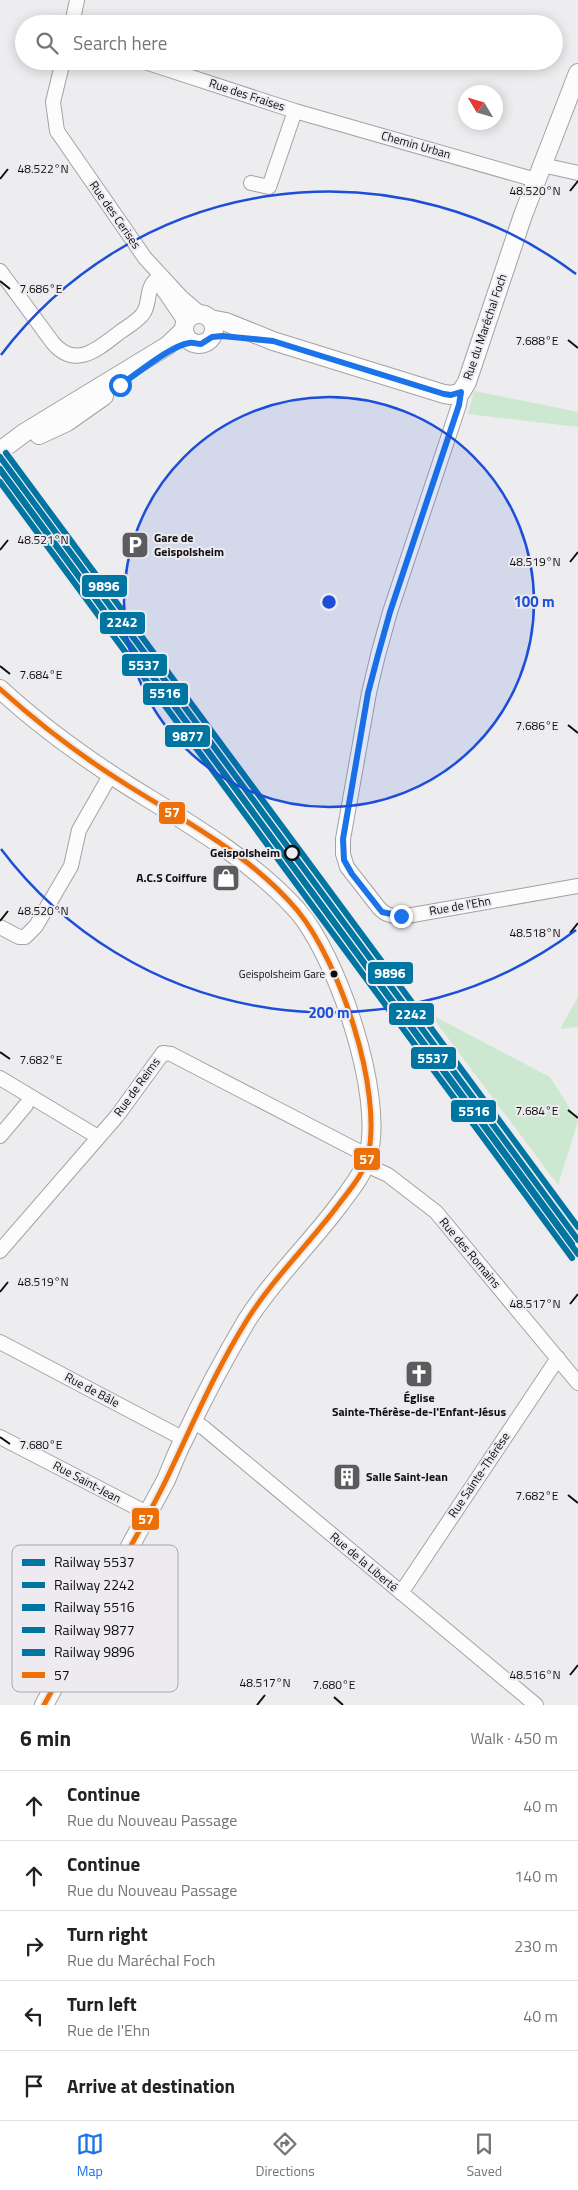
<!DOCTYPE html>
<meta charset="utf-8">
<style>
body{margin:0;font-family:"Titillium Web",sans-serif;background:#f6f6f6;color:#222}
.compass{position:absolute;left:458px;top:85px;width:45px;height:45px;border-radius:50%;background:#fff;box-shadow:0 2px 12px #0003;rotate:308deg}
.stop{position:absolute;width:15px;height:15px;margin:-11px;border:4px solid #1a73e8;border-radius:50%;background:#fff}
.stop.end{background:#1a73e8;border-color:#fff;box-shadow:0 1px 5px #0008}
.list{margin:0;padding:0;list-style:none}
h2{display:flex;justify-content:space-between;align-items:center;height:65px;margin:0;padding:0 20px;font-size:21px}
h2 small{font-size:16px;font-weight:400;color:#767676}
.list li{display:grid;grid-template-columns:32px 1fr auto;gap:15px;align-items:center;box-sizing:border-box;height:70px;padding:0 20px;border-top:1px solid #e0e0e0}
.list b{display:block;font-size:19px;white-space:nowrap}
.list p{margin:0;font-size:16px;white-space:nowrap;color:#767676}
.list em{font-size:16px;font-style:normal;color:#767676}
.icon{flex:none;width:28px;height:28px;fill:none;stroke:currentColor;stroke-width:2;stroke-linecap:round;stroke-linejoin:round}
.map{position:relative;flex:none;width:578px;height:1705px;overflow:hidden}
.search{position:absolute;background:#fff;box-shadow:0 2px 12px #0003;left:15px;right:15px;top:15px;height:55px;display:flex;align-items:center;gap:12px;box-sizing:border-box;padding:0 18px;border-radius:28px;color:#767676;font-size:19px}
.sheet{height:415px;background:#fff}
nav{display:flex;justify-content:space-around;align-items:center;box-sizing:border-box;height:70px;border-top:1px solid #e0e0e0;background:#fff;font-size:14px;color:#767676}
nav a{display:grid;justify-items:center;gap:2px}
nav .on{color:#1a73e8}
.map>svg:first-child{display:block}
</style>
<div class="map">
<svg width="578" height="1705" viewBox="0 0 578 1705">
<rect width="100%" height="100%" fill="#edecee"/>
<path fill="#cde8d0" d="M474 391 578 412V427L468 414Z
M578 997V1027L560 1029Z
M430 1014 550 1077 578 1121 558 1185Z"/>
<g fill="none" stroke-linecap="round" stroke-linejoin="round">
<defs>
<path id="minor" d="M72 24 77 0
M63 61 53 102 57 131 145 258 181 297 201 314
M142 61 295 111 536 180
M542 165 578 173
M251 183 269 187 295 111
M0 271 53 343C76 370 99 348 120 332 127 327 136 322 142 315 151 305 145 289 156 280
M160 285 186 323
M461 392 459 405 390 612 378 655 369 693 343 839V854L347 867 379 908C385 915 392 916 401 917L578 886
M0 927 19 937H25L36 926 71 866 79 830 111 774
M0 1078 98 1137
M0 1136 26 1105
M366 1165 388 1175 436 1212 578 1383
M0 1251 117 1116 163 1053 171 1054 368 1156
M0 1342 184 1439
M193 1421 204 1428 536 1705
M0 1437 147 1513
M401 1593 558 1358"/>
<path id="major" d="M184 329a15 15 0 1 1 30 0a15 15 0 1 1-30 0Z
M210 319 226 322 273 341 444 394 451 395 461 392 467 382 523 215 578 73
M39 435 67 422 104 396
M0 451 24 433 167 346 184 330
M0 689C39 725 82 756 127 785 185 821 251 859 297 910 337 956 385 1096 368 1156 363 1175 350 1190 339 1205 310 1244 273 1279 247 1320 225 1357 202 1400 184 1439 177 1452 172 1466 166 1480 126 1555 85 1630 44 1705"/>
</defs>
<use href="#minor" stroke="#a3a2a4" stroke-width="16"/>
<use href="#major" stroke="#a3a2a4" stroke-width="20"/>
<use href="#minor" stroke="#fcfcfc" stroke-width="14"/>
<use href="#major" stroke="#fcfcfc" stroke-width="18"/>
<defs>
<path id="bus-1" d="M0 689C40 725 82 757 127 785 186 822 252 856 297 910 340 962 383 1090 368 1156 364 1173 352 1187 342 1200 312 1241 274 1277 247 1320 215 1371 192 1426 166 1480 154 1505 140 1529 127 1553 99 1604 72 1654 44 1705"/>
</defs>
<use href="#bus-1" stroke="#edebef" stroke-width="9"/>
<use href="#bus-1" stroke="#ec7007" stroke-width="5"/>
<defs>
<path id="rail-1" d="M0 469 578 1254"/>
<path id="rail-2" d="M0 457 578 1240"/>
<path id="rail-3" d="M0 470 572 1244"/>
<path id="rail-4" d="M0 482 572 1258"/>
<path id="rail-5" d="M6 453 578 1227"/>
</defs>
<use href="#rail-1" stroke="#edebef" stroke-width="10"/>
<use href="#rail-2" stroke="#edebef" stroke-width="10"/>
<use href="#rail-3" stroke="#edebef" stroke-width="10"/>
<use href="#rail-4" stroke="#edebef" stroke-width="10"/>
<use href="#rail-5" stroke="#edebef" stroke-width="10"/>
<use href="#rail-1" stroke="#0075a1" stroke-width="6"/>
<use href="#rail-2" stroke="#0075a1" stroke-width="6"/>
<use href="#rail-3" stroke="#0075a1" stroke-width="6"/>
<use href="#rail-4" stroke="#0075a1" stroke-width="6"/>
<use href="#rail-5" stroke="#0075a1" stroke-width="6"/>
</g>
<g fill="none" stroke-linecap="round" stroke-linejoin="round">
<path stroke="#1a73e8" stroke-width="6" d="M120 385C137 374 170 346 189 343 193 342 197 344 201 344L212 337 222 336 273 341 444 394 451 395 461 392 459 405 390 612 378 655 368 693 343 839 344 860 352 874 382 912 401 916"/>
</g>
<path fill="none" stroke="#0e0d0f" stroke-width="2" d="M0 179 8 169M570 191 578 181M0 281 10 289M568 340 578 348M0 550 8 540M570 562 578 552M0 666 10 674M568 725 578 733M0 921 8 911M570 933 578 923M0 1052 10 1059M568 1110 578 1118M0 1292 8 1282M570 1304 578 1294M0 1437 10 1444M568 1495 578 1503M570 1675 578 1665M334 1697 343 1705M257 1705 265 1695"/>
<circle cx="329" cy="602" r="205" fill="#1d4ed8" fill-opacity=".12"/>
<g fill="none" stroke="#1d4ed8" stroke-width="2.5">
<circle cx="329" cy="602" r="205"/>
<path d="M576 930A411 411 0 0 1 1 849M1 355A411 411 0 0 1 576 274"/>
</g>
<defs>
<symbol id="parking-square" viewBox="-11 -11 22 22"><rect x="-9" y="-9" width="18" height="18" rx="4" fill="#5c5b5d" stroke="#edebef"/><path d="M-3.5-5.5H1a3.5 3.5 0 0 1 0 7H-1V5.5H-3.5ZM-1-3.4V-.6H.8a1.4 1.4 0 0 0 0-2.8Z" fill="#fff"/></symbol>
<symbol id="shop-square" viewBox="-11 -11 22 22"><rect x="-9" y="-9" width="18" height="18" rx="4" fill="#5c5b5d" stroke="#edebef"/><path d="M-5-2.5h2.3a2.7 3.5 0 0 1 5.4 0H5L5.5 6h-11ZM-1.5-2.5h3a1.5 2.3 0 0 0-3 0Z" fill="#fff"/></symbol>
<symbol id="church-square" viewBox="-11 -11 22 22"><rect x="-9" y="-9" width="18" height="18" rx="4" fill="#5c5b5d" stroke="#edebef"/><path d="M-1.2-6h2.4v3.5h3.3v2.4h-3.3V6h-2.4V-.1h-3.3v-2.4h3.3Z" fill="#fff"/></symbol>
<symbol id="building-square" viewBox="-11 -11 22 22"><rect x="-9" y="-9" width="18" height="18" rx="4" fill="#5c5b5d" stroke="#edebef"/><path d="M-4-6H4V6H1V3H-1V6H-4ZM-2.5-4.3h1.7v1.8h-1.7ZM.8-4.3h1.7v1.8H.8ZM-2.5-1h1.7V.8h-1.7ZM.8-1h1.7V.8H.8Z" fill="#fff"/></symbol>
</defs>
<g fill-rule="evenodd">
<use href="#parking-square" x="119" y="529" width="32" height="32"/>
<use href="#shop-square" x="210" y="862" width="32" height="32"/>
<use href="#church-square" x="403" y="1358" width="32" height="32"/>
<use href="#building-square" x="331" y="1461" width="32" height="32"/>
</g>
<circle fill="#edebef" stroke="#0e0d0f" stroke-width="2.5" cx="292" cy="853" r="7"/>
<circle fill="#0e0d0f" stroke="#edebef" stroke-width="2" cx="334" cy="974" r="4.5"/>
<g text-anchor="middle" stroke-width="4" stroke-linejoin="round" paint-order="stroke">
<g font-size="11" fill="#0e0d0f" stroke="#edebef" text-anchor="end">
<text x="325" y="978">Geispolsheim Gare</text>
</g>
<g font-size="12" fill="#0e0d0f" stroke="#edebef">
<text transform="translate(247 95) rotate(18)" y="4">Rue des Fraises</text>
<text transform="translate(416 145) rotate(16)" y="4">Chemin Urban</text>
<text transform="translate(115 215) rotate(55)" y="4">Rue des Cerises</text>
<text transform="translate(485 327) rotate(-71)" y="4">Rue du Maréchal Foch</text>
<text transform="translate(460 906) rotate(-10)" y="4">Rue de l'Ehn</text>
<text transform="translate(137 1087) rotate(-54)" y="4">Rue de Reims</text>
<text transform="translate(470 1253) rotate(50)" y="4">Rue des Romains</text>
<text transform="translate(92 1390) rotate(28)" y="4">Rue de Bâle</text>
<text transform="translate(479 1475) rotate(-56)" y="4">Rue Sainte-Thérèse</text>
<text transform="translate(87 1482) rotate(28)" y="4">Rue Saint-Jean</text>
<text transform="translate(364 1562) rotate(40)" y="4">Rue de la Liberté</text>
</g>
<g font-size="12" font-weight="bold" fill="#0e0d0f" stroke="#edebef" text-anchor="start">
<text x="154" y="542">Gare de<tspan x="154" dy="14">Geispolsheim</tspan></text>
<text x="207" y="882" text-anchor="end">A.C.S Coiffure</text>
<text x="419" y="1402" text-anchor="middle">Église<tspan x="419" dy="14">Sainte-Thérèse-de-l'Enfant-Jésus</tspan></text>
<text x="366" y="1481">Salle Saint-Jean</text>
</g>
<g font-size="12" font-weight="bold" fill="#0e0d0f" stroke="#edebef" text-anchor="end">
<text x="280" y="857">Geispolsheim</text>
</g>
</g>
<rect x="12" y="1545" width="166" height="147" rx="8" fill="#edebef" stroke="#aaa8ac" stroke-width="1"/>
<rect x="22" y="1559" width="23" height="7" fill="#0075a1"/>
<rect x="22" y="1582" width="23" height="6" fill="#0075a1"/>
<rect x="22" y="1604" width="23" height="7" fill="#0075a1"/>
<rect x="22" y="1627" width="23" height="6" fill="#0075a1"/>
<rect x="22" y="1649" width="23" height="7" fill="#0075a1"/>
<rect x="22" y="1672" width="23" height="6" fill="#ec7007"/>
<g font-size="14" fill="#0e0d0f">
<text x="54" y="1567">Railway 5537</text>
<text x="54" y="1590">Railway 2242</text>
<text x="54" y="1612">Railway 5516</text>
<text x="54" y="1635">Railway 9877</text>
<text x="54" y="1657">Railway 9896</text>
<text x="54" y="1680">57</text>
</g>
<g font-size="12" text-anchor="middle" fill="#0e0d0f" stroke="#edebef" stroke-width="4" stroke-linejoin="round" paint-order="stroke">
<text x="43" y="173">48.522°N</text>
<text x="535" y="195">48.520°N</text>
<text x="41" y="293">7.686°E</text>
<text x="537" y="345">7.688°E</text>
<text x="43" y="544">48.521°N</text>
<text x="535" y="566">48.519°N</text>
<text x="41" y="679">7.684°E</text>
<text x="537" y="730">7.686°E</text>
<text x="43" y="915">48.520°N</text>
<text x="535" y="937">48.518°N</text>
<text x="41" y="1064">7.682°E</text>
<text x="537" y="1115">7.684°E</text>
<text x="43" y="1286">48.519°N</text>
<text x="535" y="1308">48.517°N</text>
<text x="41" y="1449">7.680°E</text>
<text x="537" y="1500">7.682°E</text>
<text x="535" y="1679">48.516°N</text>
<text x="265" y="1687">48.517°N</text>
<text x="334" y="1689">7.680°E</text>
</g>
<circle cx="329" cy="602" r="8" fill="#1d4ed8" stroke="#edebef" stroke-width="2.5"/>
<g font-size="15" text-anchor="middle" font-weight="bold" fill="#1d4ed8" stroke="#edebef" stroke-width="4" stroke-linejoin="round" paint-order="stroke">
<text x="534" y="607">100 m</text>
<text x="329" y="1018">200 m</text>
</g>
<g stroke="#edebef" stroke-width="2">
<rect x="81" y="574" width="47" height="24" rx="5" fill="#0075a1"/>
<rect x="99" y="611" width="47" height="24" rx="5" fill="#0075a1"/>
<rect x="121" y="653" width="47" height="24" rx="5" fill="#0075a1"/>
<rect x="142" y="682" width="47" height="24" rx="5" fill="#0075a1"/>
<rect x="164" y="724" width="47" height="24" rx="5" fill="#0075a1"/>
<rect x="158" y="801" width="28" height="24" rx="5" fill="#ec7007"/>
<rect x="367" y="961" width="47" height="24" rx="5" fill="#0075a1"/>
<rect x="388" y="1002" width="47" height="24" rx="5" fill="#0075a1"/>
<rect x="410" y="1046" width="47" height="24" rx="5" fill="#0075a1"/>
<rect x="450" y="1099" width="47" height="24" rx="5" fill="#0075a1"/>
<rect x="353" y="1147" width="28" height="24" rx="5" fill="#ec7007"/>
<rect x="131" y="1507" width="29" height="24" rx="5" fill="#ec7007"/>
</g>
<g font-size="14" text-anchor="middle" font-weight="bold" fill="#fff">
<text x="104" y="591">9896</text>
<text x="122" y="627">2242</text>
<text x="144" y="670">5537</text>
<text x="165" y="698">5516</text>
<text x="188" y="741">9877</text>
<text x="172" y="817">57</text>
<text x="390" y="978">9896</text>
<text x="411" y="1019">2242</text>
<text x="433" y="1063">5537</text>
<text x="474" y="1116">5516</text>
<text x="367" y="1164">57</text>
<text x="146" y="1524">57</text>
</g>
</svg>
<svg class="compass" viewBox="-18 -18 36 36"><path d="M0-13l5 13h-10z" fill="#e53935"/><path d="M0 13l5-13h-10z" fill="#767676"/></svg>
<div class="stop" style="left:120px;top:385px"></div>
<div class="stop end" style="left:401px;top:916px"></div>
<div class="search"><svg class="icon" aria-label="search" viewBox="0 0 24 24"><circle cx="10" cy="10" r="6"/><path d="M15 15l6 6"/></svg>Search here</div>
</div>
<section class="sheet">
<h2>6 min<small>Walk · 450 m</small></h2>
<ul class="list">
<li><svg class="icon" aria-label="ahead" viewBox="0 0 24 24"><path d="M12 20V5M6 11l6-6 6 6"/></svg><div><b>Continue</b><p>Rue du Nouveau Passage</p></div><em>40 m</em></li>
<li><svg class="icon" aria-label="ahead" viewBox="0 0 24 24"><path d="M12 20V5M6 11l6-6 6 6"/></svg><div><b>Continue</b><p>Rue du Nouveau Passage</p></div><em>140 m</em></li>
<li><svg class="icon" aria-label="right" viewBox="0 0 24 24"><path d="M7 20v-9h11M14 6l5 5-5 5"/></svg><div><b>Turn right</b><p>Rue du Maréchal Foch</p></div><em>230 m</em></li>
<li><svg class="icon" aria-label="left" viewBox="0 0 24 24"><path d="M17 20v-9H6M10 6l-5 5 5 5"/></svg><div><b>Turn left</b><p>Rue de l'Ehn</p></div><em>40 m</em></li>
<li><svg class="icon" aria-label="arrive" viewBox="0 0 24 24"><path d="M6 21V4h12l-3 4 3 4H6"/></svg><div><b>Arrive at destination</b></div></li>
</ul>
</section>
<nav>
<a class="on"><svg class="icon" aria-label="map" viewBox="0 0 24 24"><path d="M3 6l6-2 6 2 6-2v14l-6 2-6-2-6 2zM9 4v14M15 6v14"/></svg>Map</a>
<a><svg class="icon" aria-label="directions" viewBox="0 0 24 24"><path d="M12 3l9 9-9 9-9-9zM9 14v-3h6M13 9l2 2-2 2"/></svg>Directions</a>
<a><svg class="icon" aria-label="saved" viewBox="0 0 24 24"><path d="M7 4h10v16l-5-4-5 4z"/></svg>Saved</a>
</nav>
